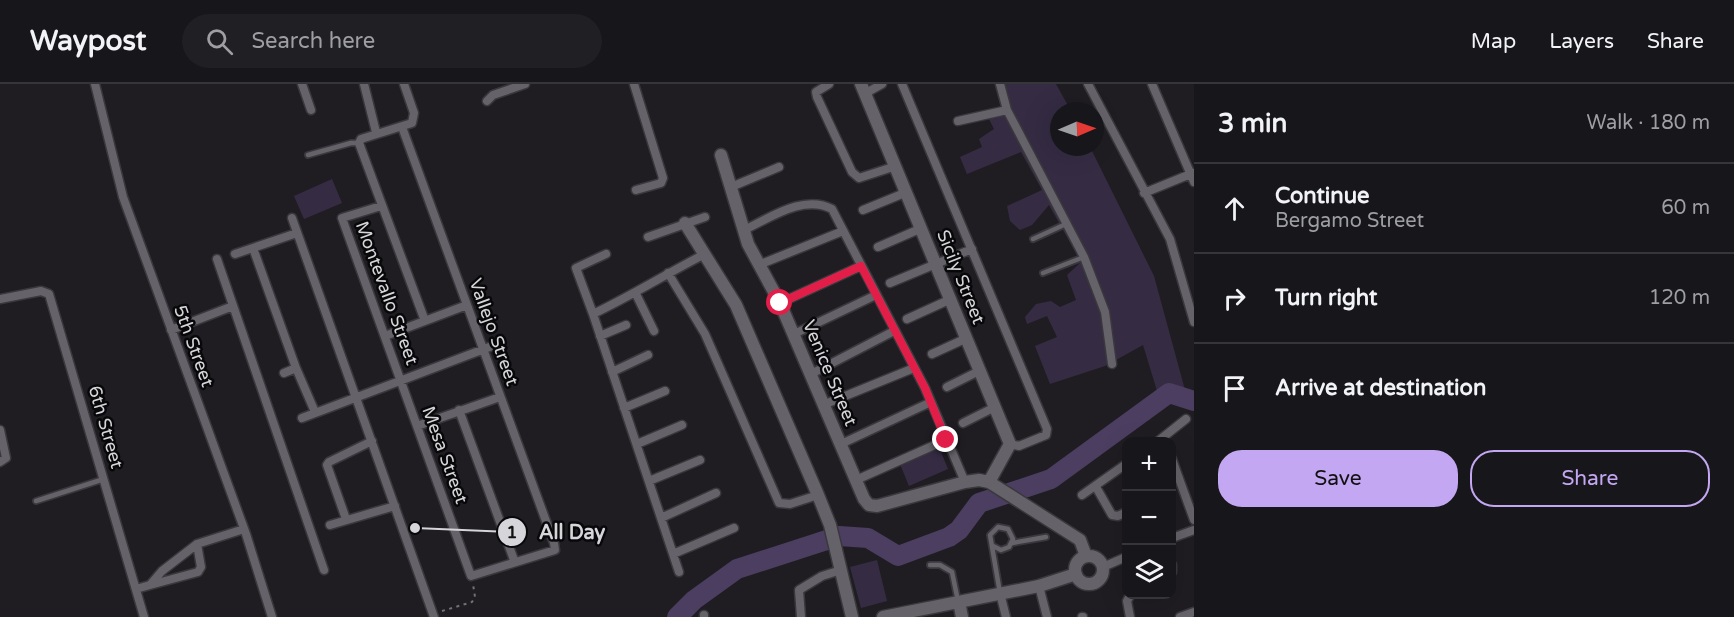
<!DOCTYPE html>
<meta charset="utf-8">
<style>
body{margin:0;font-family:"Varela Round",sans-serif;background:#201f23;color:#f1f3f6}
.controls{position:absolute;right:18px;bottom:18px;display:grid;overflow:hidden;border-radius:12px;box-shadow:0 6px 24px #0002}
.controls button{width:54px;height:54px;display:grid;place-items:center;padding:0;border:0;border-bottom:2px solid #363539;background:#17161a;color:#f1f3f6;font:30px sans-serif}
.compass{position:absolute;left:1050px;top:18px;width:54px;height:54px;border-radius:50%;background:#17161a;box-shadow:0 6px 24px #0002;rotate:88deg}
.stop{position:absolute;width:18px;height:18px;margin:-14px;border:4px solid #e11d48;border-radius:50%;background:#fff}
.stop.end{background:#e11d48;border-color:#fff;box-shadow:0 2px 6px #0008}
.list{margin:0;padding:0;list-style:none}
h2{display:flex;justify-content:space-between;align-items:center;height:78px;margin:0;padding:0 24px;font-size:26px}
h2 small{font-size:20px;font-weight:400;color:#9e9fa2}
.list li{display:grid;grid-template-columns:39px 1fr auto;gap:18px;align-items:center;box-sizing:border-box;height:90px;padding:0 24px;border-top:2px solid #363539}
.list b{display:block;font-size:22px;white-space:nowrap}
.list p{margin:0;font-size:20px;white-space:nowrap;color:#9e9fa2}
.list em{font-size:20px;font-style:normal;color:#9e9fa2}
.actions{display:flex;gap:12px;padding:18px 24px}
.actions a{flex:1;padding:14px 0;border:2px solid #c3a7f2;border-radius:24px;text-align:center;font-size:21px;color:#c3a7f2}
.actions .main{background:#c3a7f2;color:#111}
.icon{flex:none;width:33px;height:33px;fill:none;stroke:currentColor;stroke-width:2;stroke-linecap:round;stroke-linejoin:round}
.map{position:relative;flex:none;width:1194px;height:533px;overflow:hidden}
header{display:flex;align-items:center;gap:36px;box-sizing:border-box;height:84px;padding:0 30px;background:#17161a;border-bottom:2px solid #363539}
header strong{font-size:28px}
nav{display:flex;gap:33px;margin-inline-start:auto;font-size:21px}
.search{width:420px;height:54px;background:#201f23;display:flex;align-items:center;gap:15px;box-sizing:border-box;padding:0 21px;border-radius:33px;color:#9e9fa2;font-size:22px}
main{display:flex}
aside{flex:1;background:#17161a}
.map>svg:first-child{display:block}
</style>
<header>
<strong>Waypost</strong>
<div class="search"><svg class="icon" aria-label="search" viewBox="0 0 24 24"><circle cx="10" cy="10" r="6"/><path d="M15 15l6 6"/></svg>Search here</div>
<nav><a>Map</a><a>Layers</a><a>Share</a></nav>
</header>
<main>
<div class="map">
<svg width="1194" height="533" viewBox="0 0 1194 533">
<rect width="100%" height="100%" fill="#1f1d22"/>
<path fill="#352c44" d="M1002 0H1056L1071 27H1059V63H1090L1154 192 1185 306 1158 310 1143 261 1105 282 1050 300 1035 262 1057 253 1047 232 1027 240 1025 233 1036 220 1051 217 1060 223 1076 216 1067 191 1081 178 1049 121 1032 141 1020 146 1010 137 1007 122 1042 106 1021 68 967 90 960 73 982 63 979 55 994 45 989 35 1004 18Z
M332 95 342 119 304 135 294 112Z
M939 363 948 385 909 402 900 380Z
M877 476 887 517 861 524 850 483Z"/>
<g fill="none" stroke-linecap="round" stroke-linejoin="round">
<path stroke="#4c3e61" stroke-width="20" d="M677 533 694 516 737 485 839 452 868 454 898 472 949 453 959 446 979 419 1051 395 1169 309 1194 317"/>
<defs>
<path id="lane" d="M308 71 351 59H359
M1033 155 1066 140
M1043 189 1084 173
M36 417 104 395
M1012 459 1046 453
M993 462 1001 466 1009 463 1013 455 1008 445 998 443 990 451 1000 509
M930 481H940L952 488 958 517"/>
<path id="street" d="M95 0 123 113 246 450 272 533
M302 0 311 26
M364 0 376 48
M404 0 414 29 412 39 361 55 359 59 425 237
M634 0 663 94 661 99 636 106
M829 0 816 8 817 13 852 88 859 94 896 82
M902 0 1047 345 1046 351 1019 362 1010 360
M1000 0 1007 26 1084 173 1105 228 1112 280
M1088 0 1170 155 1194 238
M1152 0 1194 98
M866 9 882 0
M487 17 493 11 525 0
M958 37 1007 26
M731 103 779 83
M1144 109 1193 89
M381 122 342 134 471 492 555 466 554 459 402 43
M863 126 907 108
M292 134 434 533
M744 146C770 134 803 110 832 125L925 304 965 398
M648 153 705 133
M878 163 922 144
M253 164 296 284 284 289
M235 170 297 149
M217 175 324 486
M761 180 843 147
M668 189 705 250 779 419 790 420 818 411
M890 199 972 165
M636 210 654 247
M0 215 41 207 49 210 144 533
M780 219 861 182
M593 230 576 184 606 170
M907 235 951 215
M171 246 233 222
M794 250 876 211
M385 252 467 221
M600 252 626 241
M932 270 967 254
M296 284 315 328
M612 288 648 271
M811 290 894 247
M947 303 981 286
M823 321 914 284
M624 324 665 307
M459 326 514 476
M302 334 500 259
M963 339 995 323
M417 342 500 313
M0 346 6 374 0 378
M1157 358 1186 335
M637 360 682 341
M841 360 931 318
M1172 375 1194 436
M856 396 946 356
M649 397 700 376
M1096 403 1112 431 1118 432 1126 428
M1082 411 1126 380
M661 434 716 409
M346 435 327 381 329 378 372 357
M330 441 395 422
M1172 454 1194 446
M673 470 734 444
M1172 481V488
M1103 483 1126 473
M679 488 593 230C631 212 666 190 703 171
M150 501 198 488 201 483 197 460
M1039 502 1047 533
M136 505 150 501 162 487 197 460 244 445
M1000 509 1006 533
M704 531V533
M801 533 799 506 822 492 841 486
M1082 533H1083
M1130 533 1127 517 1131 510
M1180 533 1194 528"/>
<path id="secondary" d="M861 0 1010 360 989 398
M721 71 748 160 780 219 864 415 869 421 877 422 965 398 979 396 989 398 1080 456 1086 472
M685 139 736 221 818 411 830 441 852 533
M1075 486a14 14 0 1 1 28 0a14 14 0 1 1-28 0Z
M959 518 962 533
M883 533 1039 502 1076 490"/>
</defs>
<use href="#lane" stroke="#3a383c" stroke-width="8"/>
<use href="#street" stroke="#3a383c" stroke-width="11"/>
<use href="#secondary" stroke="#3a383c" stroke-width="15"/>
<path stroke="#737176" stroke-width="2" stroke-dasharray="3 4.5" stroke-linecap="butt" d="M442 527 472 518 475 513 473 500"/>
<use href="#lane" stroke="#656369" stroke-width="4.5"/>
<use href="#street" stroke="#656369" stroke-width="8"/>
<use href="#secondary" stroke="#656369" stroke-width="12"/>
</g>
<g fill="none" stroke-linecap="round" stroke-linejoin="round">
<path stroke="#e11d48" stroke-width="8" d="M780 219 861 182 925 304 946 356"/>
</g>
<g text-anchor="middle" stroke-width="5" stroke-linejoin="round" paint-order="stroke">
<g font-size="18" fill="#d6d5d9" stroke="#08080a">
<text transform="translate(961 193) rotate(68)" y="6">Sicily Street</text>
<text transform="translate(387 209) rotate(70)" y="6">Montevallo Street</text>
<text transform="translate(494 248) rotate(70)" y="6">Vallejo Street</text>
<text transform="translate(194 262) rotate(70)" y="6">5th Street</text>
<text transform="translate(830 289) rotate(67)" y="6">Venice Street</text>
<text transform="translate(106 343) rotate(74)" y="6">6th Street</text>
<text transform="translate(445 371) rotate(70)" y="6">Mesa Street</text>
</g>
</g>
<path fill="none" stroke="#d6d5d9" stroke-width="2" d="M415 444L512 448"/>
<g fill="#d6d5d9" stroke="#08080a" stroke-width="2">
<circle cx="415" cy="444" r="6"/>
<circle cx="512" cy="448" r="15"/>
</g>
<g font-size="18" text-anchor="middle" font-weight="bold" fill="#111">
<text x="512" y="454">1</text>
</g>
<g font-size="20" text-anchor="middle" font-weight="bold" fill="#d6d5d9" stroke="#08080a" stroke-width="5" stroke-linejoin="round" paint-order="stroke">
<text x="572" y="455">All Day</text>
</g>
</svg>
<div class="controls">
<button>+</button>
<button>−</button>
<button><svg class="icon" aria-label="layers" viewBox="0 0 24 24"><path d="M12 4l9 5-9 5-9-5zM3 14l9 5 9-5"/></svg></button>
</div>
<svg class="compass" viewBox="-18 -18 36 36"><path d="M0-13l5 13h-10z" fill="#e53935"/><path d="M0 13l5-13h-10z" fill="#9e9fa2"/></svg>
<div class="stop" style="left:780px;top:219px"></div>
<div class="stop end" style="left:946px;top:356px"></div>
</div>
<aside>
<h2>3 min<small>Walk · 180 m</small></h2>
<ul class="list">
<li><svg class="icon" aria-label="ahead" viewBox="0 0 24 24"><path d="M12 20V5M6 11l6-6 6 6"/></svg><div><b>Continue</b><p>Bergamo Street</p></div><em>60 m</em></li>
<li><svg class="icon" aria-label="right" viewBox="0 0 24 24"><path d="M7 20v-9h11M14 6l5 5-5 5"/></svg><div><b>Turn right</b></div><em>120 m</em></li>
<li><svg class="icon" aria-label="arrive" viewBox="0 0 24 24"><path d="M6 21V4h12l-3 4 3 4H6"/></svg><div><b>Arrive at destination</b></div></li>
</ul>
<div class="actions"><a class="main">Save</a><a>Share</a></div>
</aside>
</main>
